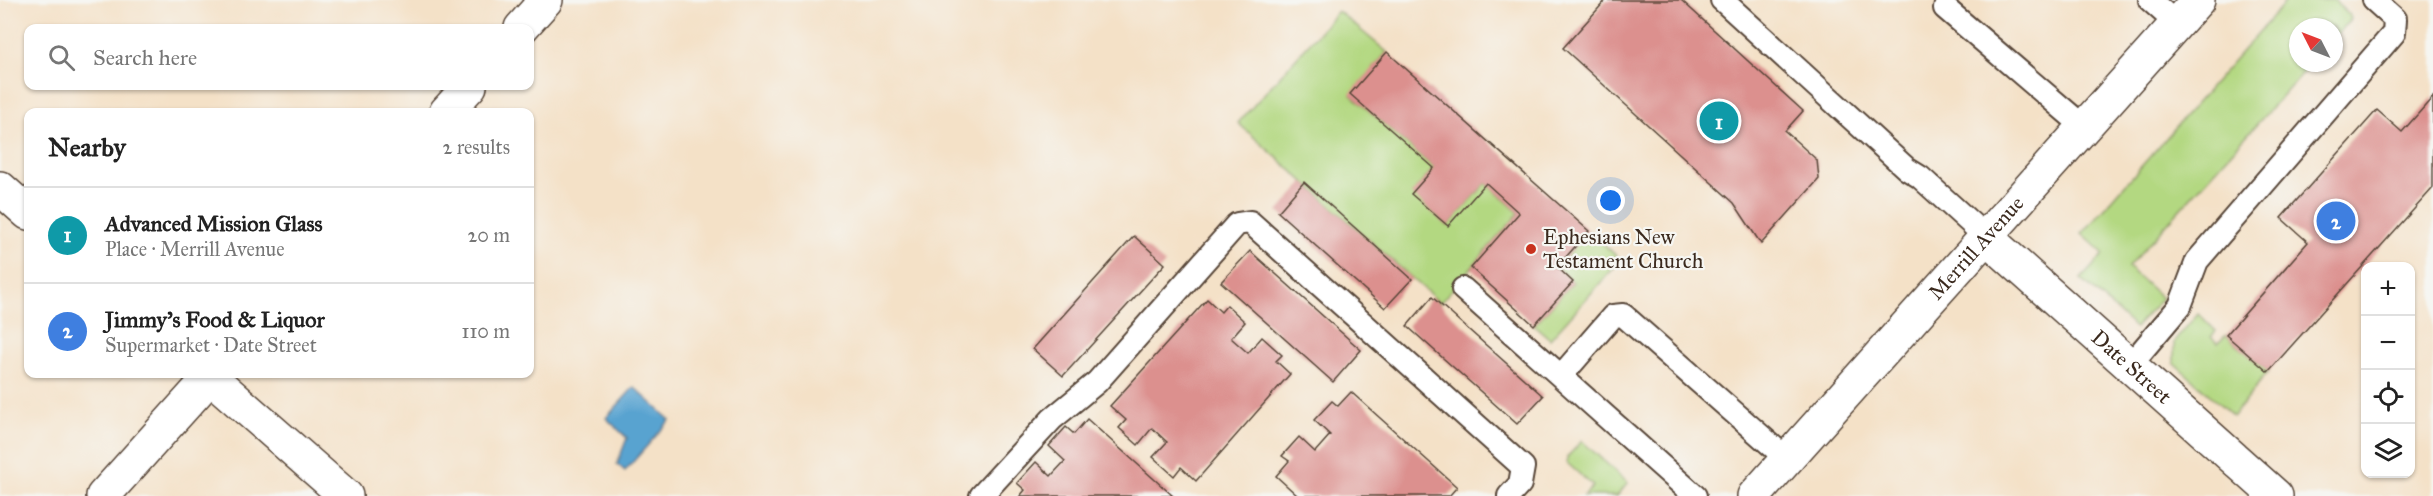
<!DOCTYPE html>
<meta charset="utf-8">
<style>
body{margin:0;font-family:"IM FELL Great Primer",serif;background:#f2f2f2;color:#222}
.controls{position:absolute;right:18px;bottom:18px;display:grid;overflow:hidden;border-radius:12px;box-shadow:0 2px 4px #0004}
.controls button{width:54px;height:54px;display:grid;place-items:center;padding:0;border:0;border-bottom:2px solid #e0e0e0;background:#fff;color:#222;font:30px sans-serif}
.compass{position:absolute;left:2289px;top:18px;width:54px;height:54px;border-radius:50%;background:#fff;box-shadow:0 2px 4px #0004;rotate:312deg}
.you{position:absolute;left:1611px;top:201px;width:21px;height:21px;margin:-15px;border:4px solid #fff;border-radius:50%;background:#1a73e8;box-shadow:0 0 0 9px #1a73e833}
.badge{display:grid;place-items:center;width:39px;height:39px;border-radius:50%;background:#0b8043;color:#fff;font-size:20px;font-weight:700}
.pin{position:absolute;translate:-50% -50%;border:3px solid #fff;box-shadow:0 2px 6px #0006}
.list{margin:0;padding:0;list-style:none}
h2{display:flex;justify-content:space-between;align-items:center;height:78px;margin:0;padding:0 24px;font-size:26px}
h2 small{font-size:20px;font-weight:400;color:#767676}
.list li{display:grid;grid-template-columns:39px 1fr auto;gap:18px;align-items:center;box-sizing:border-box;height:96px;padding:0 24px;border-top:2px solid #e0e0e0}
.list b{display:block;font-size:22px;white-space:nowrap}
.list p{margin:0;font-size:20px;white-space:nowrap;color:#767676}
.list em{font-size:20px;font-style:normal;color:#767676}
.icon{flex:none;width:33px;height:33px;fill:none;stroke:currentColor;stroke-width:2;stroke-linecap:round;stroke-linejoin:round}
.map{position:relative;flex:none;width:2433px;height:496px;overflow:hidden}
.search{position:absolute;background:#fff;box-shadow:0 2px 4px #0004;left:24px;top:24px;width:510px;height:66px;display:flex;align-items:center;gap:15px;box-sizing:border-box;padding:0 21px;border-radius:12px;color:#767676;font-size:22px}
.panel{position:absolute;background:#fff;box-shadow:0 2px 4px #0004;left:24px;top:108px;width:510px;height:270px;border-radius:12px}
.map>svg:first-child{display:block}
</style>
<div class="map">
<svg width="2433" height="496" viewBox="0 0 2433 496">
<rect width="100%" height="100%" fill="#f6f6f2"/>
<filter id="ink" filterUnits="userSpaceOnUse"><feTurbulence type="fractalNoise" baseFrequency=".0167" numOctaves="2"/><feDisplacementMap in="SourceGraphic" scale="12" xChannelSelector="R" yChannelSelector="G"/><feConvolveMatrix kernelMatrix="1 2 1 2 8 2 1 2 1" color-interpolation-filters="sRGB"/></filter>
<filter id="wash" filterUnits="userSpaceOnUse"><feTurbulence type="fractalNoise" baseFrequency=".008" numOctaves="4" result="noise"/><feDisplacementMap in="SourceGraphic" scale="24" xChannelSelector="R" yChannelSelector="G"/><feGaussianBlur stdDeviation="1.35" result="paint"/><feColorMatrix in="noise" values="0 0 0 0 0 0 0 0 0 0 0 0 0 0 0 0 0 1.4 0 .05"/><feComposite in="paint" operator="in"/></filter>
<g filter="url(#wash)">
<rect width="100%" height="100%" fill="#f4e1c7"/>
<path fill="#b3d881" stroke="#778150" stroke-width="1.5" d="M2287 0H2334L2349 14 2351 19 2334 38V27H2298V63H2312L2128 267 2162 298 2135 328 2081 279 2104 254 2082 234Z
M1338 11 1387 52 1351 95 1434 168 1412 194 1448 226 1486 183 1519 213 1440 303 1238 123Z
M1589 231 1621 260 1550 339 1534 325 1573 282 1557 267Z
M2198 313 2216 331 2211 337 2218 343 2226 335 2268 372 2233 416 2174 363V342Z
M1582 441 1628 483 1617 496H1584L1593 486 1567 463V457Z"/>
<path fill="#59a3d0" stroke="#4a6677" stroke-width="1.5" d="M634 387 670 420 625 471 617 464 627 438 606 418Z"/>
<g id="blocks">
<path fill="#dc908e" d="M1606 0H1681L1803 111 1785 131 1817 160 1819 179 1761 244 1734 203 1563 48Z
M1387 52 1589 231 1557 267 1573 282 1534 325 1471 268 1519 213 1486 183 1448 226 1411 194 1434 168 1350 94Z
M2433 97V188L2268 372 2226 335 2308 242 2281 218 2377 110 2402 132Z
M1304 182 1412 279 1385 308 1278 212Z
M1134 236 1165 264 1063 376 1033 349Z
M1250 251 1361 350 1333 382 1221 282Z
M1432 297 1543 396 1517 424 1407 326Z
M1207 299 1221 312 1227 305 1245 322 1231 338 1248 353 1262 337 1282 355 1276 361 1290 374 1196 481 1181 467 1174 476 1153 457 1167 442 1152 428 1138 445 1119 428 1126 420 1110 406Z
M1351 392 1457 487 1449 496H1298L1276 476 1289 461 1282 456 1299 437 1315 452 1330 435 1314 420 1332 401 1338 406Z
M1087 419 1173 496H1020L1025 490 1017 483 1036 462 1051 476 1065 461 1049 446 1066 427 1074 434Z"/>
</g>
</g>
<g filter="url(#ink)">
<use href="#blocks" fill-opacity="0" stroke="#574537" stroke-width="1.5"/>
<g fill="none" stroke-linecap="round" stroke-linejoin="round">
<defs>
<path id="lane" d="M1722 0 1907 169 1920 177 1986 237
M2150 0 2177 24
M1945 8 2084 127
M1463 289 1695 496
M2130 365 2180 306 2197 261 2394 33 2395 19 2374 0
M1561 376 1613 316 1623 315 1787 459
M981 496 1052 419 1097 382 1237 224 1250 222 1523 467 1520 484 1509 496"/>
<g id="street">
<path d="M521 28 546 0"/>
<path d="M446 112 470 86"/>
<path d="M0 188 28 213"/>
<path id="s1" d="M1986 237 2276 496"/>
<path d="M207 374 346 496"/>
<path d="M103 496 213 374"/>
</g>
<g id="secondary">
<path id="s2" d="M1754 496 2198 0"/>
</g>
</defs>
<use href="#lane" stroke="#574537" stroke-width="26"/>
<use href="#street" stroke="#574537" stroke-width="36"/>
<use href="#secondary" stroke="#574537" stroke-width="36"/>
<use href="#lane" stroke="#fff" stroke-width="22"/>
<use href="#street" stroke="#fff" stroke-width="33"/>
<use href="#secondary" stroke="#fff" stroke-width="33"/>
</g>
</g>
<circle fill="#c8321e" stroke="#f6f6f2" stroke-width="2" cx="1531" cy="249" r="6"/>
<g text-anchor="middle" stroke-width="4.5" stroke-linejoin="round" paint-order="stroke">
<g font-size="21" fill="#3b2a1e" stroke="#f6f6f2" text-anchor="start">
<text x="1543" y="244">Ephesians New<tspan x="1543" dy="24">Testament Church</tspan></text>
</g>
<g font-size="21" fill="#3b2a1e" stroke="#f6f6f2">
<text dy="7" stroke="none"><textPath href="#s2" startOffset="333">Merrill Avenue</textPath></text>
<text dy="7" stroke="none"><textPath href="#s1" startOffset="195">Date Street</textPath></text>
</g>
</g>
</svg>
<div class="controls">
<button>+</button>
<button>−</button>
<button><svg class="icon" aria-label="locate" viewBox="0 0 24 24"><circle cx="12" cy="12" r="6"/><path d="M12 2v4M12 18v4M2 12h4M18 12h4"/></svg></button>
<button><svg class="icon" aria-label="layers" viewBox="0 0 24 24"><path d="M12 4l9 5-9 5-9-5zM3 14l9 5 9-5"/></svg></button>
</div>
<svg class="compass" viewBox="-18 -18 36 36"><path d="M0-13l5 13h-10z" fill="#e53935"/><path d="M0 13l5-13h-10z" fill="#767676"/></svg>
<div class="you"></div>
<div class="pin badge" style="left:1719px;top:121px;background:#0f9aa8">1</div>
<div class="pin badge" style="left:2336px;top:221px;background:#3f7fe0">2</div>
<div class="search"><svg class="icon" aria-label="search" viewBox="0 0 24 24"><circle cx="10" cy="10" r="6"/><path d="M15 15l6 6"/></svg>Search here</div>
<section class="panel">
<h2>Nearby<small>2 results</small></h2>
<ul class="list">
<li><span class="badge" style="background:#0f9aa8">1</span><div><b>Advanced Mission Glass</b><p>Place · Merrill Avenue</p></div><em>20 m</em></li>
<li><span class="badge" style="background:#3f7fe0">2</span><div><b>Jimmy's Food &amp; Liquor</b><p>Supermarket · Date Street</p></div><em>110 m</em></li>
</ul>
</section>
</div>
